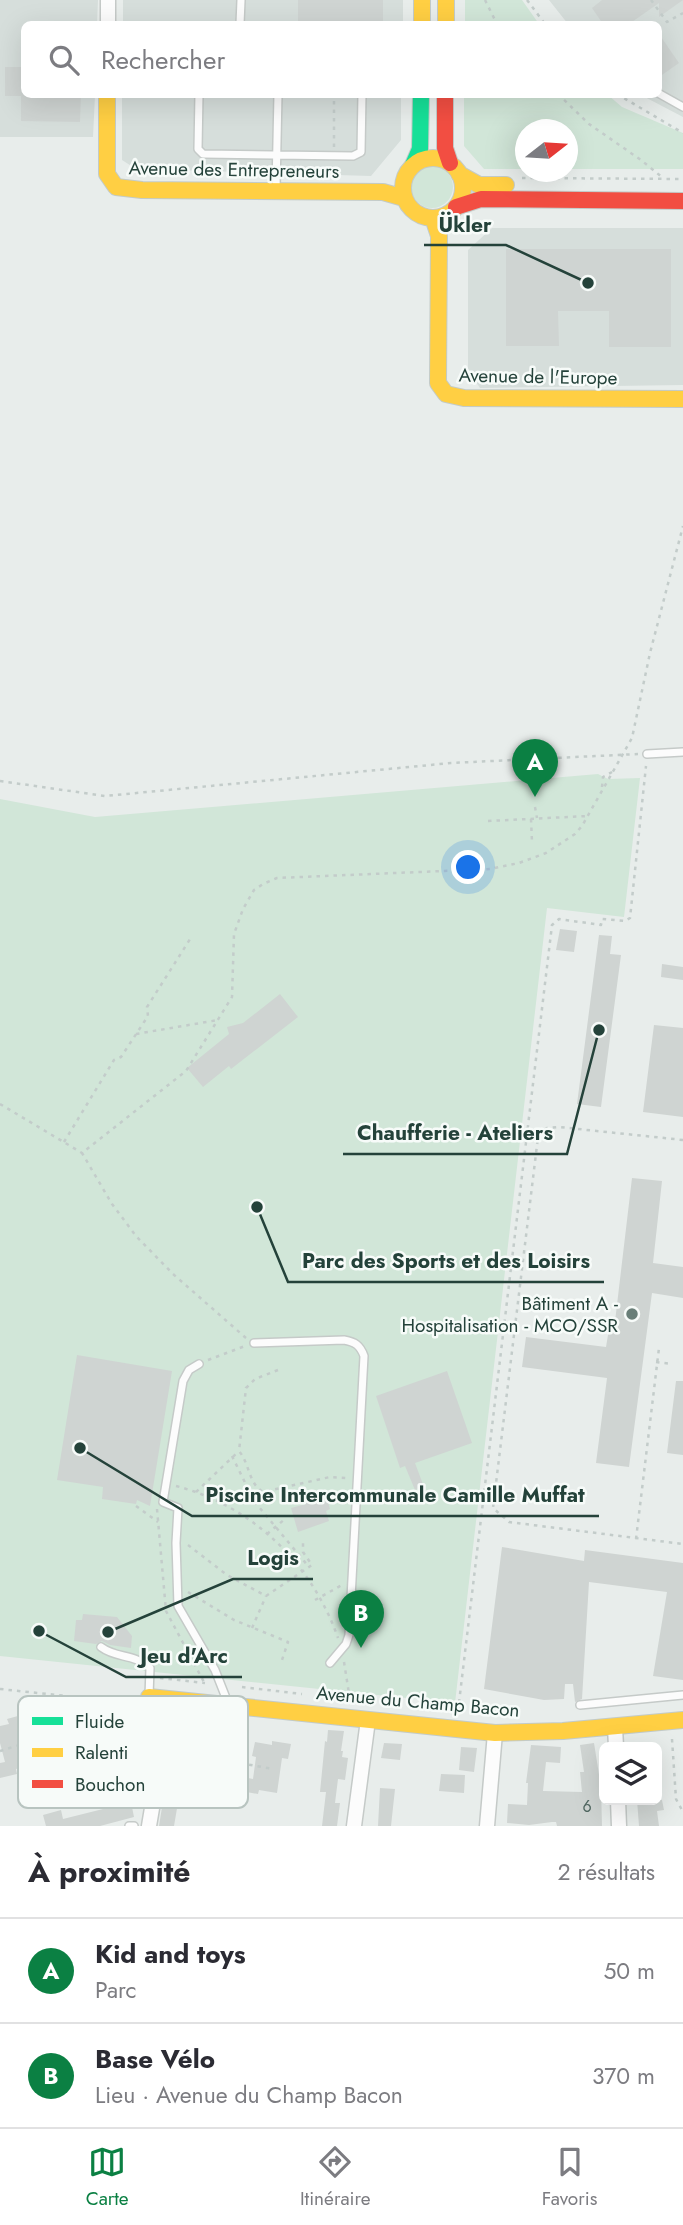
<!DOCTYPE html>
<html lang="fr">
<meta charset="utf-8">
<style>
body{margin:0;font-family:Jost,sans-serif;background:#f2f2f3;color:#2b2b33}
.controls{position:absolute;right:21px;bottom:21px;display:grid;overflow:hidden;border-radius:10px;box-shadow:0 7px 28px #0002}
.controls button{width:63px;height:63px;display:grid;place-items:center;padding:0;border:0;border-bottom:2px solid #e1e1e2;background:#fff;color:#2b2b33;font:35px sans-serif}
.compass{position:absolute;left:515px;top:119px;width:63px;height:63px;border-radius:50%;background:#fff;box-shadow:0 7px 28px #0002;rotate:73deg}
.you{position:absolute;left:469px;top:868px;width:24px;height:24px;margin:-18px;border:5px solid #fff;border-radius:50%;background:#1a73e8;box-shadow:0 0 0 10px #1a73e833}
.badge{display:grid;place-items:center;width:46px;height:46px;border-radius:50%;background:#0b8043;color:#fff;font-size:23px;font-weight:700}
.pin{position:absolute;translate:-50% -58px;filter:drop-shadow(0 2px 4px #0008)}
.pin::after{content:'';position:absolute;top:37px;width:24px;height:21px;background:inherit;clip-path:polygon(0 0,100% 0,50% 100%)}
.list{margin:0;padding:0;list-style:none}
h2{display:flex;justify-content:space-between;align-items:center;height:91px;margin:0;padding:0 28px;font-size:30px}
h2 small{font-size:23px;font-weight:400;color:#7c7c81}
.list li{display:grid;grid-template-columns:46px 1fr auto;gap:21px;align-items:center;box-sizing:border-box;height:105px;padding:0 28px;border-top:2px solid #e1e1e2}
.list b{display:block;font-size:26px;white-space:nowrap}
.list p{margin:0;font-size:23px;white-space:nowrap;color:#7c7c81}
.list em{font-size:23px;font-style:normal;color:#7c7c81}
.icon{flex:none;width:38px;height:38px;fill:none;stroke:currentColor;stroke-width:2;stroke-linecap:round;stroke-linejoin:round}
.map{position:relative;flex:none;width:683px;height:1826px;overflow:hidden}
.search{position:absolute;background:#fff;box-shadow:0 7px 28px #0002;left:21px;right:21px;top:21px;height:77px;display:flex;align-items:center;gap:18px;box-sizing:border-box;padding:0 24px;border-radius:10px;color:#7c7c81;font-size:26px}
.sheet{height:301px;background:#fff}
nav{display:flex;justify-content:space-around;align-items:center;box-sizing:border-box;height:98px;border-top:2px solid #e1e1e2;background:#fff;font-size:19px;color:#7c7c81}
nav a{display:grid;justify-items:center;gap:4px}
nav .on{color:#0b8043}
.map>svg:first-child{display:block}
</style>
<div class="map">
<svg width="683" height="1826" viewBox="0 0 683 1826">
<rect width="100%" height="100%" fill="#e8edeb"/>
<path fill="#d6dedb" d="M0 0H98L97 24H24V94L95 95 93 137H0Z
M123 0H403V24H123Z
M549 0H683V117L641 95 658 94V24H568Z
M122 95H401V140L371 176 136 169 122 160Z
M492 228H683V385L480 388 468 370V250Z"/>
<path fill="#d1e6d8" d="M465 0H522L539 24H465Z
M464 95H608L622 107 683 133V169H568V130H526L525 169H484L464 146Z
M411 187a21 21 0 1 1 42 0a21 21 0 1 1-42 0Z
M598 774 608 779 640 778 624 917 547 908 455 1703 0 1656V799L95 817Z"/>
<path fill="#cfd4d2" d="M298 0H383V24H298Z
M602 0H683L659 17V3L629 24H603L592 8Z
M659 34 679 63 659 77Z
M5 67H24V94H81L80 122 21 121V96H5Z
M506 249H671V347H609V311H558L559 346H506Z
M560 929 577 931 574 952 556 950Z
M599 935 612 936 610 954 621 955 601 1107 577 1104Z
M662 964 683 967V980L661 977Z
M280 994 298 1017 231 1069 229 1066 203 1087 187 1068 229 1034 227 1027 243 1023Z
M654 1025 683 1028V1117L643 1112Z
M632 1178 662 1181 653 1263 683 1267V1298L652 1293 629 1467 596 1463 607 1378 522 1367 526 1337 606 1347 609 1329 614 1330Z
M77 1355 172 1371 150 1506 137 1500 136 1504 102 1499 103 1487 57 1480Z
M447 1371 472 1443 415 1463 424 1487 415 1490 405 1466 400 1468 376 1396Z
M676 1381H683V1455L667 1453Z
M325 1491 330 1509 326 1511 329 1521 298 1532 291 1508 306 1504 304 1497Z
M502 1547 584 1561 585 1550 683 1563V1680L653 1676 667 1592 589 1582 582 1699 575 1702 573 1684H565L564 1699 544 1700 484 1689Z
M83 1614 117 1617 132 1636 131 1648 110 1645 102 1641 96 1644 74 1641 76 1620H82Z
M25 1714 29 1729 20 1731 25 1752 29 1751 33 1765 16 1769 17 1774 0 1778V1763L5 1762 0 1743V1726L9 1724 7 1719Z
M328 1730 344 1731 341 1751H343L342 1757 348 1758 345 1780 338 1779 335 1803H340L337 1826H322L326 1792H320L325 1741 327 1742Z
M191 1736 209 1739 208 1744 225 1747 223 1761 217 1760 214 1782 223 1784 221 1797 203 1794 204 1790 181 1785 174 1826H159L169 1764 185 1767Z
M272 1741 291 1744 288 1759 282 1758 277 1793 259 1790 258 1794 241 1791 243 1777 253 1779 256 1757 252 1756 255 1742 272 1745Z
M384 1743 402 1744 400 1760 381 1758Z
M594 1743 601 1787 602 1826H557L556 1822H552L529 1825 507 1823 508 1804 527 1805 528 1783H526L531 1745 561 1747 560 1763 546 1762 543 1791 582 1792 580 1772H584L580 1745Z
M461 1747 477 1748 474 1772 459 1770Z
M441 1774 465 1775 464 1793 439 1791Z
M380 1788 395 1789 391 1826H378Z
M637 1800H662L664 1810 657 1811 659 1826H639Z
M131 1802 134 1817 100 1826H46L43 1815 61 1810 63 1819Z"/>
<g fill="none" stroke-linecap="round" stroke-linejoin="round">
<defs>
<path id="lane" d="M240 24 241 0
M658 93 683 107
M199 94 198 149 203 154 353 156 361 152 362 94
M276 188 278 94
M647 754 683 752
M254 1343 344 1340C355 1342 360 1345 364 1356L349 1635 346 1644 330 1663
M199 1364 189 1370 183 1381 163 1502 178 1508 176 1543 178 1606 215 1670 228 1703
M101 1647C117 1659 133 1653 150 1668L149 1696
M580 1705 683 1695
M129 1826H134"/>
<path id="street" d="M108 24V0
M615 1727 616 1747
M618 1800 619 1826
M149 1826 161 1755
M354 1826 368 1720
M487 1826 495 1733"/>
<path id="fast" d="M413 165 420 149 421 94"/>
<path id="slow" d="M422 0V24
M446 0V24
M107 94V174L116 187 142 190 383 192 404 198
M403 188a30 30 0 1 1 60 0a30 30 0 1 1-60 0Z
M459 174 479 185H506
M433 218 439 236 438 383 446 394 464 398 683 399
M149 1697 495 1733 563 1731 683 1720"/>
<path id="jam" d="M445 94V148L450 163
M456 207 481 199 683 201"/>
</defs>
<use href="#lane" stroke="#c5cac8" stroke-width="10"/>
<use href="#street" stroke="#c5cac8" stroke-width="17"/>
<use href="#fast" stroke="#c3cbc8" stroke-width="18"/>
<use href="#slow" stroke="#c3cbc8" stroke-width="18"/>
<use href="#jam" stroke="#c3cbc8" stroke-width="18"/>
<path stroke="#c3ccca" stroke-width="2.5" stroke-dasharray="3.5 5" stroke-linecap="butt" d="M485 0 497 24
M527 0 545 24
M651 0 667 22 683 13
M558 94 589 124 641 160 663 178
M617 94 683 133
M334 147V94
M522 178 683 179
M0 781 105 796 451 763 638 754
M602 787 603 777 612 772
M535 807 537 818
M531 819 532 842
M488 821 588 816
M136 1034 218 1020
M0 1104 82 1153
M683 1140 559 1127 547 1128 538 1137 493 1508 509 1522 683 1544
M64 1142 114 1060 121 1057 148 1016 147 1007 192 936
M246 1338 173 1274 136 1236 112 1204 82 1153 186 1071 232 997 234 934 243 909 254 890 263 884 277 878 490 869 519 863 546 853 575 834 582 826 632 738 650 653 683 526
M208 1360 245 1346
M656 1362 672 1364
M278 1370 255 1379 246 1388 239 1451C250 1464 248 1483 263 1492L330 1477 346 1478
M232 1456 254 1501 309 1567
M176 1486C253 1506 312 1564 338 1638
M196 1492 239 1451
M136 1506 158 1522
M157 1509 166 1611 205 1684
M267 1534 285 1519
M636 1539 659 1348
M188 1545 227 1575 266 1596 312 1565 303 1552V1539
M188 1592 234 1620 288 1642 282 1660
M315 1600 342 1585
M252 1628 266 1596
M344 1662 350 1700
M160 1678 205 1683
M242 1687 302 1694
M0 1689 133 1703
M458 1711 552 925 559 919 601 925 602 919 625 921 630 918 646 766
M672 1739 676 1799 683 1812
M170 1745 177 1718
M0 1751 32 1741 146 1764
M175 1760 219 1770 240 1763 273 1769"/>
<use href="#lane" stroke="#fcfcfc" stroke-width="7"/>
<use href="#street" stroke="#fcfcfc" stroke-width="14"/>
<use href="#fast" stroke="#16e098" stroke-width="16"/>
<use href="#slow" stroke="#ffcf43" stroke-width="16"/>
<use href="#jam" stroke="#f24e42" stroke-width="16"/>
</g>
<circle fill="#697e78" stroke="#f7fbf9" stroke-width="2.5" cx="632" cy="1314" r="7"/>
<g text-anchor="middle" stroke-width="5" stroke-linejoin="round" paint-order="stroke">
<g font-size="16" fill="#506761">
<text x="587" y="1812">6</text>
</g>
<g font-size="19" fill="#24423a" stroke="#f7fbf9">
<text transform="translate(234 169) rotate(1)" y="7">Avenue des Entrepreneurs</text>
<text transform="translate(538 376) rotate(1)" y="7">Avenue de l'Europe</text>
<text transform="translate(418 1701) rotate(5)" y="7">Avenue du Champ Bacon</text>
</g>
<g font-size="19" fill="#24423a" stroke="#f7fbf9" text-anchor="end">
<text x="618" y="1310">Bâtiment A -<tspan x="618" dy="22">Hospitalisation - MCO/SSR</tspan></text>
</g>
</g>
<rect x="18" y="1696" width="230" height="112" rx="10" fill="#f7fbf9" stroke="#b8c4c0" stroke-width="2"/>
<rect x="32" y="1717" width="31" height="8" fill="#16e098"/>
<rect x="32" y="1748" width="31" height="9" fill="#ffcf43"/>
<rect x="32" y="1780" width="31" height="8" fill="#f24e42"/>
<g font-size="19" fill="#24423a">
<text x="75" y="1728">Fluide</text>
<text x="75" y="1759">Ralenti</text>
<text x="75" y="1791">Bouchon</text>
</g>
<path fill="none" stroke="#24423a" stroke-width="2.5" d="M588 283L506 245H424M599 1030L567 1154H343M257 1207L288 1282H604M80 1448L192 1516H599M108 1632L233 1579H313M39 1631L126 1677H242"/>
<g fill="#24423a" stroke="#f7fbf9" stroke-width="2.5">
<circle cx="588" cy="283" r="7"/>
<circle cx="599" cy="1030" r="7"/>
<circle cx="257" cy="1207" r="7"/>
<circle cx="80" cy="1448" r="7"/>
<circle cx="108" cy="1632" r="7"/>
<circle cx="39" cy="1631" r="7"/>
</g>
<g font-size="21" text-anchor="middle" font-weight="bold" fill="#24423a" stroke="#f7fbf9" stroke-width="5" stroke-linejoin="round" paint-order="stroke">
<text x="465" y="232">Ükler</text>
<text x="455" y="1140">Chaufferie - Ateliers</text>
<text x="446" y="1268">Parc des Sports et des Loisirs</text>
<text x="395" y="1502">Piscine Intercommunale Camille Muffat</text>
<text x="273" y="1565">Logis</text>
<text x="184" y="1663">Jeu d'Arc</text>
</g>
</svg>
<div class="controls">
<button><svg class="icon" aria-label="layers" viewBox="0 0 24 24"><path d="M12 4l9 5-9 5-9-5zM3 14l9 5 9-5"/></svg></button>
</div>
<svg class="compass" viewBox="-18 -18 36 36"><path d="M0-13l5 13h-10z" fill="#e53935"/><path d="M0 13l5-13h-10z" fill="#7c7c81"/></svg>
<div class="you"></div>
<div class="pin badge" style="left:535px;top:797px">A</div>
<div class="pin badge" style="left:361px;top:1648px">B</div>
<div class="search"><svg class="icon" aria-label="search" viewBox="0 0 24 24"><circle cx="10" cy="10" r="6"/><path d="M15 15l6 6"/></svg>Rechercher</div>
</div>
<section class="sheet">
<h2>À proximité<small>2 résultats</small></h2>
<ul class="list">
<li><span class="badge">A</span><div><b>Kid and toys</b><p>Parc</p></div><em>50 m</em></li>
<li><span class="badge">B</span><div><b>Base Vélo</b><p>Lieu · Avenue du Champ Bacon</p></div><em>370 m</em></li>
</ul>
</section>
<nav>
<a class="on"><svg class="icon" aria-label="map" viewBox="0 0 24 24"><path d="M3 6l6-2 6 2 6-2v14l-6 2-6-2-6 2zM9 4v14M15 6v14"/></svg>Carte</a>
<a><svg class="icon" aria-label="directions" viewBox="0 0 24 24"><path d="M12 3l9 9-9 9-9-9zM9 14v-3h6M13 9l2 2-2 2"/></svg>Itinéraire</a>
<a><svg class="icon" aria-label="saved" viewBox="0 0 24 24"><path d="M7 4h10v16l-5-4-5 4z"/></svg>Favoris</a>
</nav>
